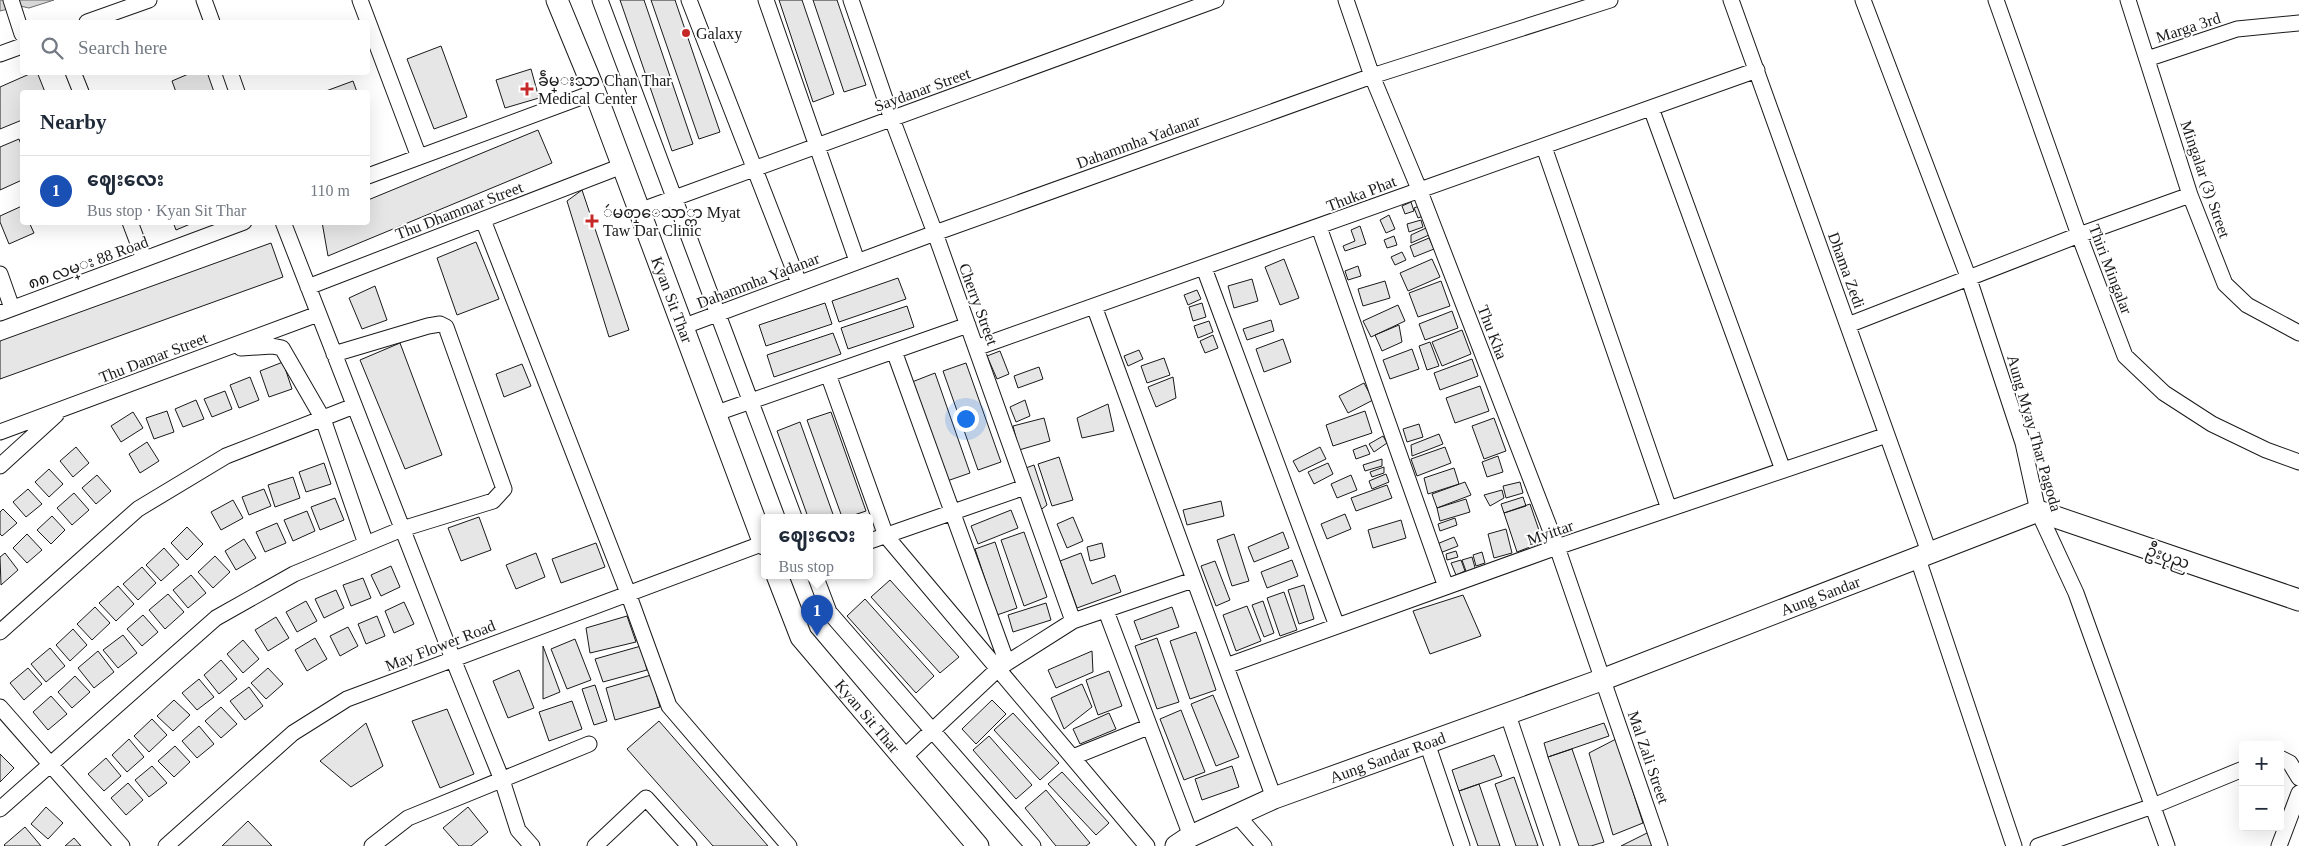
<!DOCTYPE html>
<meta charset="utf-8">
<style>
body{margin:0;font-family:"Times New Roman","Noto Sans Myanmar",serif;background:#f6f6f7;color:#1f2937}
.controls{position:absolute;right:15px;bottom:15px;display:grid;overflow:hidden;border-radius:5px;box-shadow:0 5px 20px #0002}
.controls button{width:45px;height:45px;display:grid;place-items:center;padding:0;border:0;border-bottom:1px solid #e0e1e3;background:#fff;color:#1f2937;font:25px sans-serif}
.you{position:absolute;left:965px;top:418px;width:18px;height:18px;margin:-12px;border:4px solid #fff;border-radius:50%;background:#1a73e8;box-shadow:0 0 0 8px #1a73e833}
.badge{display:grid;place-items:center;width:32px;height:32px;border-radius:50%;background:#c62828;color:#fff;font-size:16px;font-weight:700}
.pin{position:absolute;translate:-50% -41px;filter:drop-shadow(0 1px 2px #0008)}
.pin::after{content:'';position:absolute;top:26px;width:18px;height:15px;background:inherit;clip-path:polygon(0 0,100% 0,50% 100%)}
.popup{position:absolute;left:761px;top:514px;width:112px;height:65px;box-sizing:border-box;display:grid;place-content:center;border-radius:5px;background:#fff;filter:drop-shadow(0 1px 4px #0005);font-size:16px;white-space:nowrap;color:#747a83}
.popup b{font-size:19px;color:#1f2937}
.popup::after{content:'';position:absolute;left:50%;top:100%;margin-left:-10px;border:10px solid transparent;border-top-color:#fff}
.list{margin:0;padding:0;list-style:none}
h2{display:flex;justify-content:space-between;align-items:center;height:65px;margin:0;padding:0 20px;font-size:21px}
h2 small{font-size:16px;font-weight:400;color:#747a83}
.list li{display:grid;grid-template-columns:32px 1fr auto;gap:15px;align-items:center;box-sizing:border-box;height:70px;padding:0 20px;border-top:1px solid #e0e1e3}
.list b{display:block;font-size:19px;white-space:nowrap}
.list p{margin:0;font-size:16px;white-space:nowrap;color:#747a83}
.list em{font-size:16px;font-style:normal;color:#747a83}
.icon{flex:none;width:28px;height:28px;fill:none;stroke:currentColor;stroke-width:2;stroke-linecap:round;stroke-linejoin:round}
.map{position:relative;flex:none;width:2299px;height:846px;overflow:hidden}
.search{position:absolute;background:#fff;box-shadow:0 5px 20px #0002;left:20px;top:20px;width:350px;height:55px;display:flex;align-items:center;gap:12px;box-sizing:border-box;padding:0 18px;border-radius:5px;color:#747a83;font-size:19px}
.panel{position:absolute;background:#fff;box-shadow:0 5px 20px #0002;left:20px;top:90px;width:350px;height:135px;border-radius:5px}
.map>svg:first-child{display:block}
</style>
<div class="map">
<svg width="2299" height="846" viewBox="0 0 2299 846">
<rect width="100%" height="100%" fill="#fff"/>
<path fill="#d7d7d7" stroke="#6a6a6a" d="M0 0H54L29 8 20 6 0 11Z"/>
<path fill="#e6e6e6" stroke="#1a1a1a" d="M620 0H644L693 144 672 151Z
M651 0H675L720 132 699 139Z
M779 0H802L834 94 813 102Z
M813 0H837L866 85 844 92Z
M441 46 467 117 434 129 407 59Z
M531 69 539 98 505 108 496 80Z
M34 72H37L45 92H22V120L0 129V87Z
M193 72H207L214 92H176L172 81Z
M353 81 357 92H326V91Z
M538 130 552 163 328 256 322 222H368V200Z
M19 139 22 147V180L0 190V147Z
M582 190 629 330 609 337 567 201Z
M1411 202 1414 211 1405 214 1402 206Z
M1424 204 1428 214 1418 218 1414 208Z
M22 206V222H29L34 233 9 244 0 222V216Z
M1389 215 1395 229 1386 233 1380 220Z
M1421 220 1423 227 1409 232 1407 224Z
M173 222H195L176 230Z
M1360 226 1366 244 1345 251 1343 246 1355 241 1351 230Z
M1426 228 1429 235 1411 243V235Z
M1394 236 1397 245 1387 248 1384 240Z
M1429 238 1434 249 1414 257 1410 246Z
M476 242 499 299 457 315 437 258Z
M271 243 283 277 0 379V341Z
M1402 252 1406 260 1395 265 1391 257Z
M1284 259 1299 298 1280 305 1265 267Z
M1432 259 1440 277 1408 291 1400 273Z
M1358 266 1361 276 1348 280 1345 271Z
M898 278 906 299 839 322 832 301Z
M1252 279 1258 301 1234 308 1228 286Z
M1385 281 1390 298 1363 306 1358 289Z
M1441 281 1450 306 1418 317 1409 293Z
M375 286 387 320 362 329 349 298Z
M1197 290 1201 299 1188 305 1184 295Z
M825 303 832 324 766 346 759 325Z
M1202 303 1206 317 1193 321 1189 307Z
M1398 305 1405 321 1371 337 1363 321Z
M907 306 914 327 848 349 841 328Z
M1452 311 1458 328 1425 340 1419 324Z
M1271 320 1274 331 1247 340 1243 329Z
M1209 321 1213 332 1198 338 1194 326Z
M1399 325 1402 342 1382 351 1375 335Z
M1462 330 1471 354 1442 366 1432 342Z
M833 333 841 354 774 377 767 355Z
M1213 335 1218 348 1205 353 1200 341Z
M1283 339 1291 362 1264 372 1256 349Z
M1430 342 1439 366 1427 370 1419 346Z
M400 343 442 455 405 469 360 360Z
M1412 349 1419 369 1390 379 1383 360Z
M1139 350 1143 359 1128 366 1124 356Z
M1000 351 1009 374 997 379 987 356Z
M1164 358 1170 375 1147 383 1141 366Z
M1472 359 1478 376 1440 390 1434 373Z
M283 362 292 389 269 397 260 371Z
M966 363 1001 462 978 470 943 371Z
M522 364 531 386 504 397 496 374Z
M1039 367 1043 379 1018 388 1014 376Z
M935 373 970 473 947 481 912 382Z
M250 377 259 400 239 408 230 385Z
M1173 377 1176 398 1156 407 1148 387Z
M1364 383 1373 400 1348 413 1339 396Z
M1480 386 1489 411 1455 423 1446 398Z
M225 391 232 409 212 417 204 399Z
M196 400 204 419 183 427 175 409Z
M1025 400 1030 416 1016 422 1010 407Z
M1108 404 1114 431 1082 438 1077 418Z
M167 411 174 432 154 439 146 418Z
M1365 411 1372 433 1333 446 1326 425Z
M133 412 143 428 121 442 111 426Z
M831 412 866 511 848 517H842L807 420Z
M1044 418 1050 441 1019 450 1013 426Z
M1494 418 1506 451 1484 459 1472 426Z
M800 422 834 517H808L777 431Z
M1419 424 1423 437 1407 442 1403 429Z
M1439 434 1443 444 1412 456 1411 445Z
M1383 436 1387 443 1374 452 1369 444Z
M147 442 159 461 140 473 129 454Z
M1366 445 1370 454 1356 459 1353 450Z
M76 447 89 463 73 477 60 461Z
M1320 447 1326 459 1299 472 1293 461Z
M1445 447 1451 463 1417 476 1411 459Z
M1498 456 1503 472 1487 477 1482 462Z
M1059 457 1073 500 1052 506 1038 464Z
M1382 459V466L1365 471 1363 465Z
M324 463 331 484 306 492 299 472Z
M1328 463 1333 474 1314 484 1308 472Z
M1034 465 1047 505 1038 512 1023 469Z
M1384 467V473L1372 477 1370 472Z
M1454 468 1459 484 1428 494 1424 478Z
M49 469 63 484 49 497 35 482Z
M1386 474 1389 482 1372 489 1369 481Z
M97 475 111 491 96 504 82 488Z
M1351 475 1357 490 1337 498 1331 484Z
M293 477 300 498 275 507 268 485Z
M1465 482 1471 495 1437 508 1432 494Z
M1520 482 1523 493 1506 498 1503 486Z
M1387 485 1392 498 1356 511 1351 498Z
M28 489 42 504 26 517 13 502Z
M264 489 271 506 249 515 242 497Z
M1502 490 1504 498 1490 506 1484 495Z
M74 493 89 510 72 525 57 508Z
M1523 497 1526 506 1504 513 1501 504Z
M335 498 344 520 320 530 311 507Z
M1466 499 1470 512 1440 521 1437 508Z
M233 500 243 518 221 530 211 512Z
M1221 501 1224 516 1187 525 1183 510Z
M1530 504 1543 542 1517 552 1504 513Z
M3 509 17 523 2 536 0 534V512Z
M1011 510 1018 528 978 544 971 526Z
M307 511 315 531 293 541 284 520Z
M1345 514 1351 529 1327 539 1321 524Z
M52 516 65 530 51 544 37 530Z
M479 517 491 550 461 561 448 528Z
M1073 517 1083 541 1067 548 1057 524Z
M1455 518 1457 525 1440 531 1438 524Z
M1401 520 1406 538 1373 548 1368 530Z
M277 523 286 543 265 552 256 532Z
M187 527 203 544 187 560 171 543Z
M1506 529 1512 553 1494 558 1488 534Z
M1024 532 1047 597 1024 606 1001 540Z
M1283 532 1289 548 1254 562 1248 547Z
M27 534 42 550 27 563 13 548Z
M1234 534 1249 581 1232 586 1217 540Z
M1454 537 1458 546 1440 553 1437 544Z
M244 539 256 558 236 570 225 551Z
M995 542 1017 608 997 615 975 549Z
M596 543 605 567 561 583 552 559Z
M1102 543 1105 557 1090 561 1087 547Z
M164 548 179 565 161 581 146 565Z
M1456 551 1458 557 1447 560 1446 554Z
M1482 552 1485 563 1476 566 1473 555Z
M5 553 18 570 1 585 0 557Z
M536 553 545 577 516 589 506 565Z
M1081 553 1092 584 1115 575 1121 592 1077 608 1060 561Z
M215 556 230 572 213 588 198 572Z
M1472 557 1476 571 1467 574 1462 560Z
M1292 560 1298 576 1267 588 1261 572Z
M1461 560 1465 571 1456 575 1451 563Z
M1215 561 1230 600 1216 606 1201 566Z
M391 566 400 587 381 596 371 575Z
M142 567 156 583 138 600 123 584Z
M191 575 206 593 188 608 173 590Z
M363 578 371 598 351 606 343 585Z
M890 580 959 657 940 673 871 597Z
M1304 585 1314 619 1299 624 1288 590Z
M118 586 134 604 116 621 99 603Z
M336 590 344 608 324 618 315 599Z
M1284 592 1297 630 1280 636 1267 598Z
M168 594 184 612 165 629 149 610Z
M1463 595 1481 636 1430 654 1413 611Z
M865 599 934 676 916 693 847 616Z
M306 601 317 621 297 632 286 612Z
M1263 601 1274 633 1264 637 1252 605Z
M404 602 414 624 394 633 385 611Z
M1046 603 1051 620 1013 632 1008 615Z
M1247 606 1261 641 1236 651 1223 615Z
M95 607 110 623 92 640 77 624Z
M1172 607 1179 627 1141 640 1134 621Z
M143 615 158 632 142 646 127 629Z
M377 616 385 636 366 644 358 624Z
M627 616 636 642 590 653 586 628Z
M276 617 289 638 268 651 255 630Z
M348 627 358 646 340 656 330 636Z
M73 629 87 645 70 661 56 645Z
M1196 632 1216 690 1190 699 1170 641Z
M123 635 137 653 118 668 103 650Z
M315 638 327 659 307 671 295 650Z
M1157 638 1179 702 1157 709 1135 646Z
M575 639 591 680 567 689 551 649Z
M243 640 259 659 243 673 227 654Z
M543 646 560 692 543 699Z
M641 646 647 670 603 682 595 659Z
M50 648 65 666 46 682 31 664Z
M98 651 114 672 94 688 78 668Z
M1092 651 1093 672 1056 688 1048 670Z
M221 660 237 679 219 694 204 675Z
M28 668 42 684 24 700 10 683Z
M268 668 283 684 266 699 251 683Z
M519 670 534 708 508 718 493 681Z
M1109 671 1122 706 1098 715 1086 680Z
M651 675 660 707 615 720 606 688Z
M75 676 90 692 72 708 58 692Z
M199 679 214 697 197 710 182 693Z
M1082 684 1092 707 1064 729 1051 698Z
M595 685 607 721 594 725 582 689Z
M249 687 263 706 245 720 230 701Z
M1213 695 1239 757 1216 766 1191 704Z
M51 696 67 714 48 730 33 712Z
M174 700 190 715 173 731 157 716Z
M992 700 1006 714 976 744 962 729Z
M572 701 582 729 549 741 539 712Z
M221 707 237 724 221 738 205 721Z
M447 709 474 774 440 788 412 721Z
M1181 710 1205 772 1184 780 1160 719Z
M1013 713 1059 763 1040 780 994 730Z
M1109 713 1116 729 1080 744 1073 729Z
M152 719 167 735 149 752 134 736Z
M659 721 768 846H713L627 749Z
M366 723 383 766 351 787 320 761Z
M1604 723 1609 736 1548 757 1544 743Z
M199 726 214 744 197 758 182 741Z
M989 736 1032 785 1016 799 973 750Z
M129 739 144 757 127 772 112 755Z
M1616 739 1643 823 1613 835 1589 753Z
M175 746 190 762 174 777 158 761Z
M1572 749 1604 842 1591 846H1579L1548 757Z
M0 754 14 768 0 782Z
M1494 755 1502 776 1459 791 1452 770Z
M106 758 121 776 104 791 88 774Z
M152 766 167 783 149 797 135 780Z
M1232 766 1239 787 1202 800 1195 779Z
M1062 772 1109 823 1096 835 1048 784Z
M1514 777 1538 846H1516L1495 784Z
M128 783 143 800 126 815 111 798Z
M1479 784 1500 846H1478L1459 791Z
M1046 790 1090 843 1086 846H1056L1025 808Z
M46 807 63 823 48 839 31 824Z
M468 807 488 832 471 846H459L443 828Z
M248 821 272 846H222Z
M25 827 41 846H5L4 845Z
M1649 832 1654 846H1621Z
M74 838 81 846H65Z"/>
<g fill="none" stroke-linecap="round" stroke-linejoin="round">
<defs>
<path id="street" d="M11 0 22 34
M204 0 212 22
M360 0 419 157
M600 0 794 517
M689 0 799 283
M766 0 857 261
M851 0 892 119 935 233 1073 621
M1346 0 1372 76 1419 189 1557 547 1660 846
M1731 0 1929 552
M1863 0 1969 279 2023 443 2038 511 2076 593 2167 846
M1996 0 2079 235 2125 356 2164 393 2212 424 2266 450 2299 462
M2128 0 2190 195 2225 284 2247 305 2299 333
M87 22 149 0
M0 54 22 46
M2147 59 2237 29 2299 23
M73 72 81 92
M230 72 237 92
M1651 108 1783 470
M1544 147 1669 509
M368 176 595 92
M639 211 1216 0
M483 220 628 593 669 706 789 846
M130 222 144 259
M283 222 453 659 502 780 518 830 532 846
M1319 227 1446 587
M1204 268 1337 626
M0 274 12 308
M308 287 622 166
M1094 306 1274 798
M0 313 244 222
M1848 325 2079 235 2190 195
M682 327 935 233 1372 76 1610 0
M241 348 272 346 282 348 323 419 366 544
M976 348 1757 70
M894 351 1007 663
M828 374 886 536 1147 846
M714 414 968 325
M0 432 318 314
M0 466 56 415
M870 541 1025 487
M1917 556 2014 846
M815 575 829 612 1033 846
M1106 611 1191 836
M0 632 138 509 226 456 354 406
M1226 666 1557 547 1887 435
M0 707 122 846
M1508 715 1552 846
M1427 743 1462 846
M1073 757 1148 727
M2280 758 2290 763 2299 778
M902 759 999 668 1073 621 1193 580
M0 809 216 618 294 574 402 529 493 501 504 489 446 327 440 324 428 326 334 354
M1237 815 1264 846
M166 846 293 733 347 699 764 543
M372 846 408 818 589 744
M595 846 646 798 689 846
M2038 846 2153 806 2243 769
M2279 846 2299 793"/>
<g id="secondary">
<path id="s1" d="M557 0 595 92 764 544"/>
<path id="s2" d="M777 575 801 637 978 846"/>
<path id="s3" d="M1176 846 1191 836 1274 798 1604 679 2038 511 2299 600"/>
</g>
</defs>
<use href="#street" stroke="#1a1a1a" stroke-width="17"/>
<use href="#secondary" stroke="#1a1a1a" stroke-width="23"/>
<use href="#street" stroke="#fff" stroke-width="15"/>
<use href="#secondary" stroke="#fff" stroke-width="21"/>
</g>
<g fill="#c62828" stroke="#fff" stroke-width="2">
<circle cx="686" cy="33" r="5"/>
<path d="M524.5 81.5h5v5h5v5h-5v5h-5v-5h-5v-5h5z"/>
<path d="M589.5 213.5h5v5h5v5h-5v5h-5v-5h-5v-5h5z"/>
</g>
<g text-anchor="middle" stroke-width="4" stroke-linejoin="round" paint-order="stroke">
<g font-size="16" fill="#1a1a1a" stroke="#fff">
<text transform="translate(2188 27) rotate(-18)" y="6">Marga 3rd</text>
<text transform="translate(922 89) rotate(-20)" y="6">Saydanar Street</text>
<text transform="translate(1138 141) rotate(-20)" y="6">Dahammha Yadanar</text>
<text transform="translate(2206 179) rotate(71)" y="6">Mingalar (3) Street</text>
<text transform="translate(1361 193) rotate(-21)" y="6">Thuka Phat</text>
<text transform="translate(459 210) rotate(-21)" y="6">Thu Dhammar Street</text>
<text transform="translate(88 262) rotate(-20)" y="6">၈၈ လမ္း 88 Road</text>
<text transform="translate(2111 269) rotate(69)" y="6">Thiri Mingalar</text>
<text transform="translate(1847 270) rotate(70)" y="6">Dhama Zedi</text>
<text transform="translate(758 280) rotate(-21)" y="6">Dahammha Yadanar</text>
<text dy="6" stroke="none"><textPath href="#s1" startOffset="321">Kyan Sit Thar</textPath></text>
<text transform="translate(979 304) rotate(70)" y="6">Cherry Street</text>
<text transform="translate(1493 332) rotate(69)" y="6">Thu Kha</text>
<text transform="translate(153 357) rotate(-21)" y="6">Thu Damar Street</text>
<text transform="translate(2035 433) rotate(74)" y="6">Aung Myay Thar Pagoda</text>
<text transform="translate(1550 532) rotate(-19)" y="6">Myittar</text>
<text transform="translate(2168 556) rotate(19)" y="6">ဦးပုည</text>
<text dy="6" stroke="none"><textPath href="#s3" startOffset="692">Aung Sandar</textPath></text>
<text transform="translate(440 645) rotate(-21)" y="6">May Flower Road</text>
<text dy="6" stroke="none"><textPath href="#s2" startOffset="170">Kyan Sit Thar</textPath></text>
<text dy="6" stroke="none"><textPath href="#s3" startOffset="230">Aung Sandar Road</textPath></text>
<text transform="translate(1649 757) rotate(71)" y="6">Mal Zali Street</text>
</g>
<g font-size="16" fill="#1a1a1a" stroke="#fff" text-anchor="start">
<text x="696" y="39">Galaxy</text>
<text x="538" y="86">ခဵမ္းသာ Chan Thar<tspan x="538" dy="18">Medical Center</tspan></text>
<text x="603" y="218">ဴမတ္ေသာ္တာ Myat<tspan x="603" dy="18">Taw Dar Clinic</tspan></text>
</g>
</g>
</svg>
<div class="controls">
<button>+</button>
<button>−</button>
</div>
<div class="you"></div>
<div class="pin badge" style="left:817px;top:636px;background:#1a4fb4">1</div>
<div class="popup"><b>ဈေးလေး</b>Bus stop</div>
<div class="search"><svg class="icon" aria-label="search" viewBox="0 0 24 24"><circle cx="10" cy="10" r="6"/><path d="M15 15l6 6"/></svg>Search here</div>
<section class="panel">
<h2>Nearby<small></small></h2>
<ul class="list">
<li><span class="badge" style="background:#1a4fb4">1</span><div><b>ဈေးလေး</b><p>Bus stop · Kyan Sit Thar</p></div><em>110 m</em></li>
</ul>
</section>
</div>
